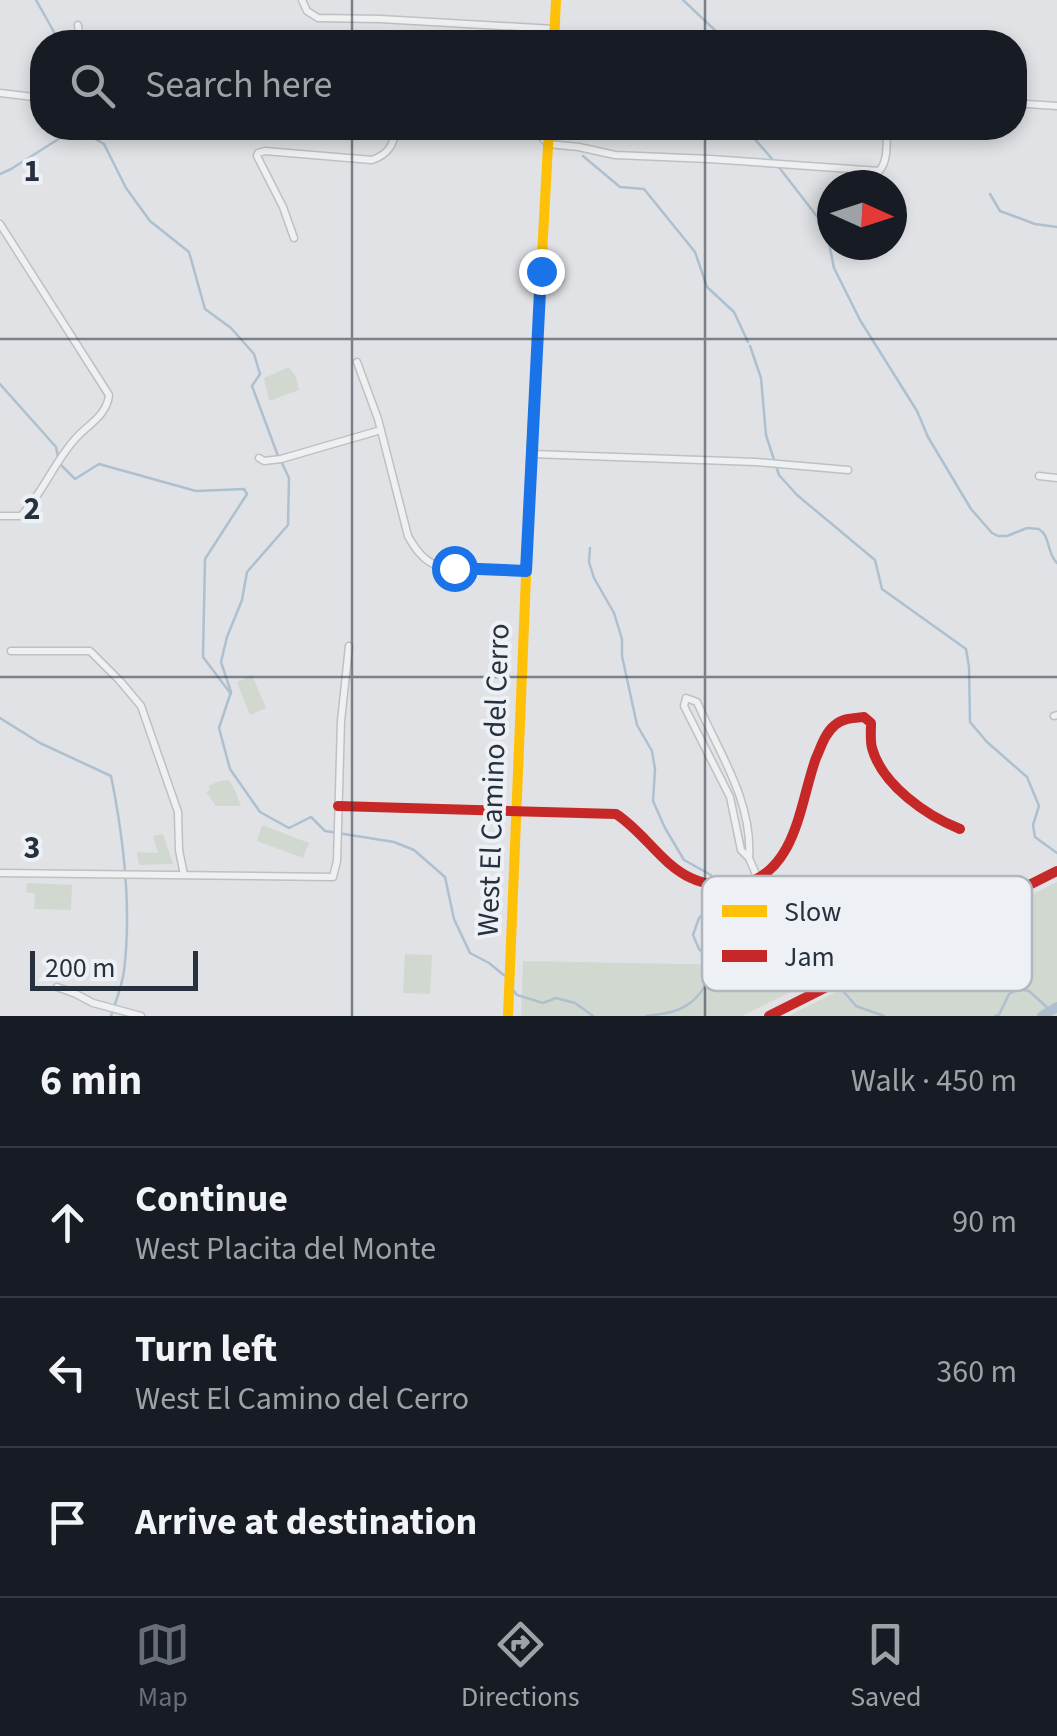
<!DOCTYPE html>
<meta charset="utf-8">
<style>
body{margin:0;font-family:"Source Sans 3",sans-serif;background:#20242c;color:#f1f3f6}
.compass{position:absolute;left:817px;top:170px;width:90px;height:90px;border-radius:50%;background:#171b24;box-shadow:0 5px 15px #0003;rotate:93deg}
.scale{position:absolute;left:30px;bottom:25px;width:168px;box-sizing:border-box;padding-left:10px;border:5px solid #27303d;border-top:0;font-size:28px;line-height:35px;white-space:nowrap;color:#27303d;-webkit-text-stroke:8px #edf0f5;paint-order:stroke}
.stop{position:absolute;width:30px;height:30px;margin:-22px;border:8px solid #1a73e8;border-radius:50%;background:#fff}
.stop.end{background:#1a73e8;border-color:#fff;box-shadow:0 2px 10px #0008}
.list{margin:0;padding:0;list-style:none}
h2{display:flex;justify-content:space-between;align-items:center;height:130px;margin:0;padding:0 40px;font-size:42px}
h2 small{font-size:32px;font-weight:400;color:#9ea1a6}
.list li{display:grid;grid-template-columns:65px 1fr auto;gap:30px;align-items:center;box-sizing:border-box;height:150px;padding:0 40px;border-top:2px solid #363941}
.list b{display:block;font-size:38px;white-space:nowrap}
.list p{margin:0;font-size:32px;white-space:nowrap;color:#9ea1a6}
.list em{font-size:32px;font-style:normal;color:#9ea1a6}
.icon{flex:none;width:55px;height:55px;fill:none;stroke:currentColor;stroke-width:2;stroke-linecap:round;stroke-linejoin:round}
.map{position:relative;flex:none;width:1057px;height:1016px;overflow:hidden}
.search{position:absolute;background:#171b24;box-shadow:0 5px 15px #0003;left:30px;right:30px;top:30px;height:110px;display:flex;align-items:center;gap:25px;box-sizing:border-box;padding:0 35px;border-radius:40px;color:#9ea1a6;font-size:38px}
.sheet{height:580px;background:#171b24}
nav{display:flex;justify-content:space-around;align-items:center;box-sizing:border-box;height:140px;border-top:2px solid #363941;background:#171b24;font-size:28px;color:#9ea1a6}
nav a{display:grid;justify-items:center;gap:5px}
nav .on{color:#686e78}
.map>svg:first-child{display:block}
</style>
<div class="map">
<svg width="1057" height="1016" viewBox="0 0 1057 1016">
<rect width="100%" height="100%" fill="#e0e2e5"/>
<path fill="#d1d8d0" d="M289 367 296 377 299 390 269 401 264 378Z
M252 675 266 708 250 715 237 682Z
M229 780 235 790 241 806H216L206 792 210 790 209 786 219 781Z
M262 825 309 843 303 858 257 841Z
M163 834 173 864 139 865 137 852 158 853 153 836Z
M1057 882V1016H788Z
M27 883 72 885 71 910 34 909 35 893H26Z
M405 954 432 955 430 994 403 993Z
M523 961 841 967 742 1016H521Z"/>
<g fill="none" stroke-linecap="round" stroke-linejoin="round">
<path stroke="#aec0cf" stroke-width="2.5" d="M36 0 54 32 56 42
M683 0 719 34 720 42
M76 128 104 144 126 188 150 221 189 252 205 309 231 328 254 354 260 374 252 386 278 456
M745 128 773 160
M583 156 620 187 644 189 695 252 707 287 734 312 748 342
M778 166 826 228 834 268 860 320 917 411 928 437 971 509 992 533 998 536H1007L1027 528 1039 529C1051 537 1046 552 1057 563
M0 174 11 169 76 128
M990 194 1000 211 1035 224 1057 227
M750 346 761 378 766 435 779 475 797 495 875 560 882 589 966 649 969 667 970 722 987 742 1027 777 1039 806 1033 825 1035 837 1057 853
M0 384 56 447 58 457
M282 463 289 478 288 525 247 572 242 600 227 637 221 662 231 692 219 728 230 769 260 812 289 828 311 817 325 831 394 842 414 850 445 877 454 919 470 953 489 963 505 976
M60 464 75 479 99 464 196 491 244 489 247 494 205 559 203 657 231 694
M590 548 589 562 594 578 614 613 622 639V656L637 725 652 751 655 769 653 801 665 828 684 860 711 875
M0 718 40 743 111 776C124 840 132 906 124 971 122 986 116 1001 111 1016
M712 891 714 903 699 918 693 935 699 949 717 969
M838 985 856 1006 884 1016
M514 991 517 995 543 1003 556 998 575 1003 593 1016
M646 1016C662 1014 677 1013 690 1003 701 996 706 982 715 973 724 963 736 957 748 952 790 933 807 944 833 979
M995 1016 999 1015 1009 994 1018 989 1029 991 1051 1011"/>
<path stroke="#aec0cf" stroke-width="10" d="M1042 1016 1057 1007"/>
<defs>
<path id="street" d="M302 0 307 11 318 18 380 19 554 29
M78 25 80 42
M0 93 42 98
M1014 103 1057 106
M533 128 548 144 579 147 615 155 710 159 879 171C889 161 886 141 887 128
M0 224 109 395C107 415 89 424 76 438 54 462 43 493 21 516H0
M294 238 283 207 257 156 258 153 265 151 372 160C389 154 393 145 397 128
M542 278 560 280
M357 362 378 419 408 536C414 547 424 561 436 565 456 573 503 570 526 571
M532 454 756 462 848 470
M259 458 264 461 281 459 381 430
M1039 476 1057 478
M11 651H90L120 681 141 706 178 812 179 850 184 875
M1054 716 1057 715
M749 858C753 801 718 751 697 702L686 698 684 706 730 797 741 850 749 858 758 879
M0 873 333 877 337 861 341 721 349 646
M57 987 76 994 93 1003 141 1016"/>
</defs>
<use href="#street" stroke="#bec0c3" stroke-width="9"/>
<use href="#street" stroke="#eff0f1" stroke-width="6"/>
<path stroke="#ffc107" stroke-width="10" d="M554 42 556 0
M508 1016 531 454 549 128"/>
<path stroke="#c62828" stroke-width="10" d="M338 806 616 814C644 832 661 864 691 878 706 885 728 888 744 884 797 869 800 802 816 758 821 747 825 733 835 725 843 718 854 718 864 717L871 723C871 731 870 740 872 748 882 785 927 816 960 829
M769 1016 1057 871"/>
</g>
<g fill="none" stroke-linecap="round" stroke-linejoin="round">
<path stroke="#1a73e8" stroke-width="12" d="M454 568 526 571 541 271"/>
</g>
<path fill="none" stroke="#27303d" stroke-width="2.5" stroke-opacity="0.55" d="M352 0V42M705 0V42M352 128V1016M705 128V1016M0 339H1057M0 677H1057"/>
<g text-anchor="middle" stroke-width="8" stroke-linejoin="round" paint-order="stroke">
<g font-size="30" fill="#27303d" stroke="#edf0f5">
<text transform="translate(493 780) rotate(-88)" y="10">West El Camino del Cerro</text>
</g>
</g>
<rect x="702" y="876" width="330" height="115" rx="15" fill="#edf0f5" stroke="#b2b6be" stroke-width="2.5"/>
<rect x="722" y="905" width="45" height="12" fill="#ffc107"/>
<rect x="722" y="950" width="45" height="12" fill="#c62828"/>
<g font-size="28" fill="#27303d">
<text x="784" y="921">Slow</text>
<text x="784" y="966">Jam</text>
</g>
<g font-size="32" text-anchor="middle" font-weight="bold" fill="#27303d" stroke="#edf0f5" stroke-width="8" stroke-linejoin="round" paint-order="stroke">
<text x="32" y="181">1</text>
<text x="32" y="519">2</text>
<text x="32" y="858">3</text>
</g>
</svg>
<svg class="compass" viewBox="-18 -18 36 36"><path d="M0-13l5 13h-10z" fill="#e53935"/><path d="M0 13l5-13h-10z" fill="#9ea1a6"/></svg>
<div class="scale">200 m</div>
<div class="stop" style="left:454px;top:568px"></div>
<div class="stop end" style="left:541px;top:271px"></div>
<div class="search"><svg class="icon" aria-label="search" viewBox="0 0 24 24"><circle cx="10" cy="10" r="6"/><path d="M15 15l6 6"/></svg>Search here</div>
</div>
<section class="sheet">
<h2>6 min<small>Walk · 450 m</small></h2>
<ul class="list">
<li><svg class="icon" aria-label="ahead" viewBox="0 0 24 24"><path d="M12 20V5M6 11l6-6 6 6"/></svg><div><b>Continue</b><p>West Placita del Monte</p></div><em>90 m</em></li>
<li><svg class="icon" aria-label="left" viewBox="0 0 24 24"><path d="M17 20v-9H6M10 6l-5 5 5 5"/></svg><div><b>Turn left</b><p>West El Camino del Cerro</p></div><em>360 m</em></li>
<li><svg class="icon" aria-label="arrive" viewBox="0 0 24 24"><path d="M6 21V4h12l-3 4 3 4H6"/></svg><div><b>Arrive at destination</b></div></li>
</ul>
</section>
<nav>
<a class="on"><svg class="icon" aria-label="map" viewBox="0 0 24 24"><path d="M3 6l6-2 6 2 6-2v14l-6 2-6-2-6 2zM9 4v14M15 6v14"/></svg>Map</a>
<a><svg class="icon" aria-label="directions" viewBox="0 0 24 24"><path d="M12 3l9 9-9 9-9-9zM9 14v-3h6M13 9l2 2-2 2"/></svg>Directions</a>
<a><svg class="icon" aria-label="saved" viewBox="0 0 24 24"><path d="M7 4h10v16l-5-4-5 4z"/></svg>Saved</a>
</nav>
